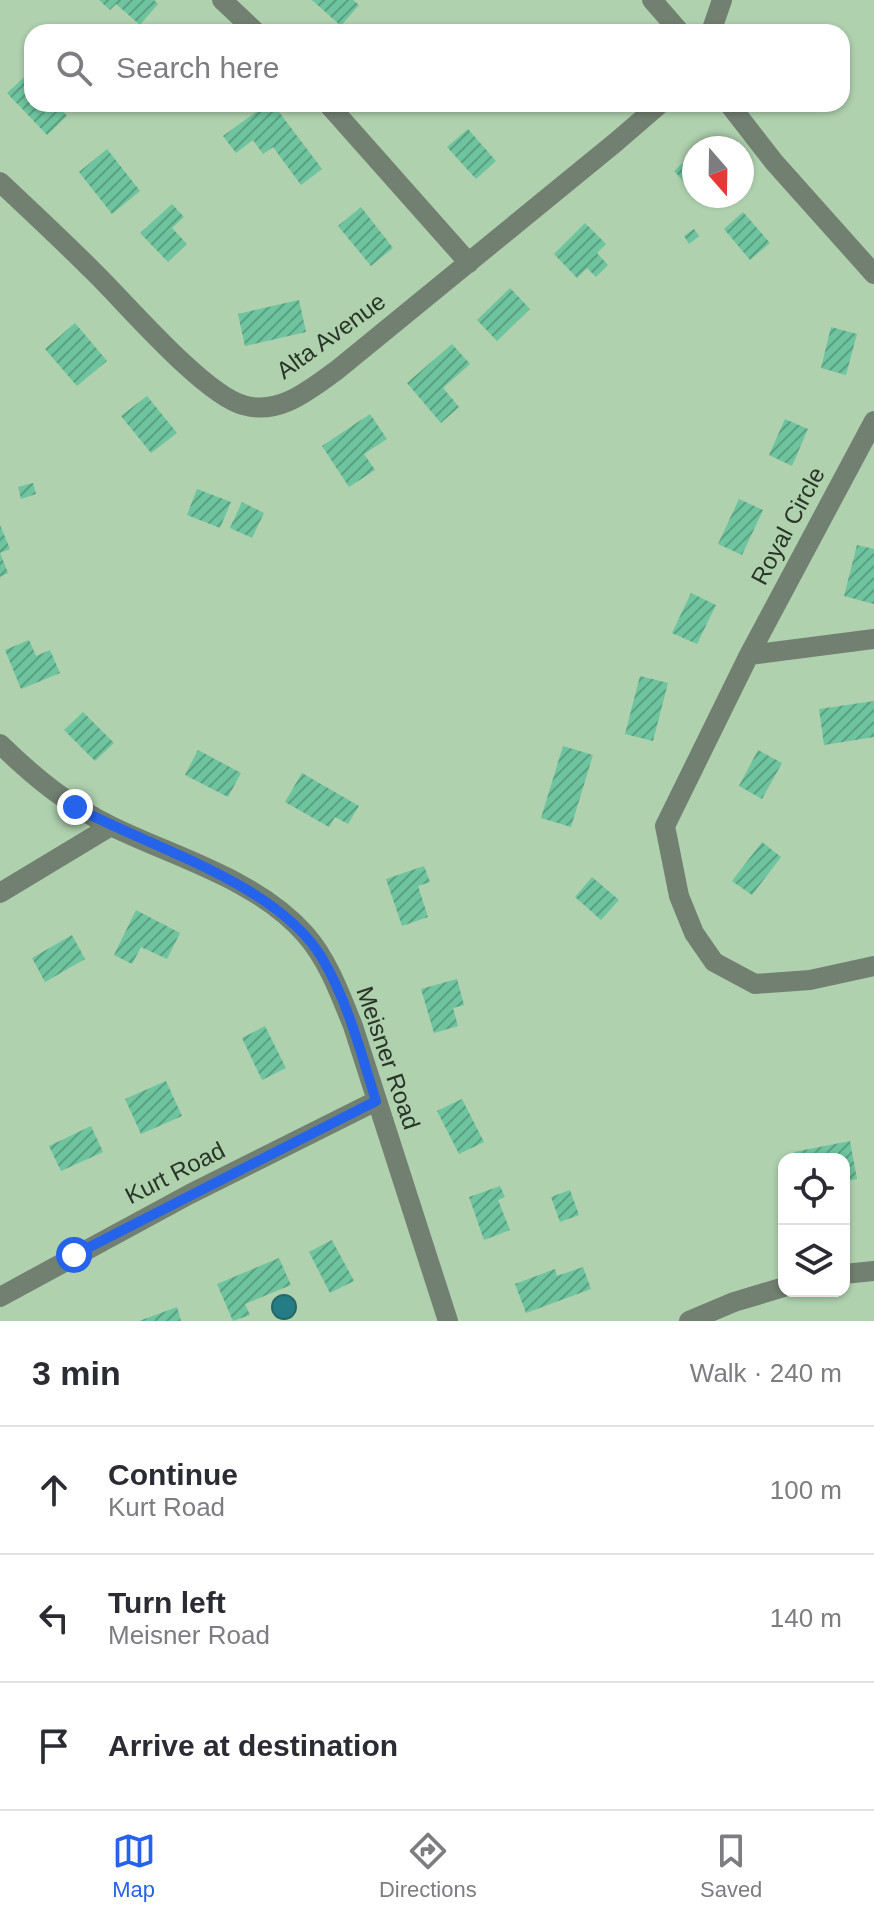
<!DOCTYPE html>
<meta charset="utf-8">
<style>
body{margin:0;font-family:Helvetica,sans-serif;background:#f2f2f3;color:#2b2b33}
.controls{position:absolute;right:24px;bottom:24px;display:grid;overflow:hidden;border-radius:16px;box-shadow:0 2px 6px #0004}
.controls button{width:72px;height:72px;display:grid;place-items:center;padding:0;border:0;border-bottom:2px solid #e1e1e2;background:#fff;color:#2b2b33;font:40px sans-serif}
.compass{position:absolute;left:682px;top:136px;width:72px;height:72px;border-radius:50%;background:#fff;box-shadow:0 2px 6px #0004;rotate:160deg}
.stop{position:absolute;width:24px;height:24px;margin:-18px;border:6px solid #2563eb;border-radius:50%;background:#fff}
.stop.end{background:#2563eb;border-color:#fff;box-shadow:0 2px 8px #0008}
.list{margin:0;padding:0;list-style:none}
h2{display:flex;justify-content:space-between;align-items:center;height:104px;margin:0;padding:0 32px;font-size:34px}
h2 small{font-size:26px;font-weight:400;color:#7c7c81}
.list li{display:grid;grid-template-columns:52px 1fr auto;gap:24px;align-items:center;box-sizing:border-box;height:128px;padding:0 32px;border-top:2px solid #e1e1e2}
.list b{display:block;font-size:30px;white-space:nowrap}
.list p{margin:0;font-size:26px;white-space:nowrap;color:#7c7c81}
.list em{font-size:26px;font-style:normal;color:#7c7c81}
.icon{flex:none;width:44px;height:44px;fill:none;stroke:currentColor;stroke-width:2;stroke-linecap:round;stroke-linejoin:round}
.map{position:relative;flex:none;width:874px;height:1321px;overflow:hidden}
.search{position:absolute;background:#fff;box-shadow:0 2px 6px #0004;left:24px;right:24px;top:24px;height:88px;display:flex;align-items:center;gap:20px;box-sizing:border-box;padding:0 28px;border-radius:24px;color:#7c7c81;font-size:30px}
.sheet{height:488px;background:#fff}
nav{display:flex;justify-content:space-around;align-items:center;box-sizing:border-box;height:112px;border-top:2px solid #e1e1e2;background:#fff;font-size:22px;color:#7c7c81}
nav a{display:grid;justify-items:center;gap:4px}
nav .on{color:#2563eb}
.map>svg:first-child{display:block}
</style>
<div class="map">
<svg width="874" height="1321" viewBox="0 0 874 1321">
<defs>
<pattern id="building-hatch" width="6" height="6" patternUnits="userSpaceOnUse" patternTransform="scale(2)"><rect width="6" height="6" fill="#6dc49e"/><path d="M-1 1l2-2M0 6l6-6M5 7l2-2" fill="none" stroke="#5aa081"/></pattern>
</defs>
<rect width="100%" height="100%" fill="#afd1ae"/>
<path fill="#247c84" stroke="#256768" stroke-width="2" d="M272 1307a12 12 0 1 1 24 0a12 12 0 1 1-24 0Z"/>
<path fill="url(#building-hatch)" d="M99 0H154L158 4 140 25 116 4 110 10Z
M312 0H353L359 5 341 26Z
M791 25 792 32H765L764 29Z
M32 70V104H56L67 116 47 135 7 93Z
M267 104H273L322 169 301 185 273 147 263 154 253 140 236 153 223 136Z
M468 129 496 161 476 179 447 147Z
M107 149 140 191 112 214 79 172Z
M694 153V193L674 171Z
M172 204 184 217 172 228 187 244 168 262 140 233Z
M361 207 393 248 371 266 338 226Z
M743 212 770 243 750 260 724 229Z
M585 223 606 244 597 253 608 265 596 277 587 268 577 278 554 254Z
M694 229 699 236 689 244 684 236Z
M510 288 530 309 497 341 477 320Z
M299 300 306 332 245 346 238 314Z
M75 323 107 361 77 386 45 349Z
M831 327 857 334 846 375 821 368Z
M452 344 470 364 443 388 459 407 441 423 407 383Z
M147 396 177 433 151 453 121 416Z
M370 414 387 439 364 454 375 470 349 487 322 446Z
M785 419 808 429 792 466 769 455Z
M33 483 36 494 21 499 18 487Z
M197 489 231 502 220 528 187 515Z
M739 499 763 510 742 555 718 544Z
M242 502 264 513 252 538 230 528Z
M0 525 10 549 0 553 8 573 0 577Z
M857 545 874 549V604L844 596Z
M691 593 716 605 697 644 672 633Z
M29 640 36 656 50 650 60 673 21 689 5 650Z
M640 676 668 683 653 741 625 734Z
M874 701V737L824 745 819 709Z
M83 712 114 743 95 761 64 730Z
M563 746 593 755 571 827 541 818Z
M198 750 241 773 228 797 185 775Z
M758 750 782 763 762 799 739 786Z
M302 773 359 806 348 824 335 817 329 827 285 802Z
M762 842 781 857 752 895 732 881Z
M424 866 430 882 418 886 428 917 402 926 386 879Z
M592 877 619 900 601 920 575 897Z
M136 910 180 933 167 959 141 947 132 964 114 955Z
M72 935 85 959 45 982 32 958Z
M457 979 464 1005 453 1008 458 1026 434 1033 421 989Z
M265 1026 286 1068 262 1080 242 1038Z
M166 1081 182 1116 141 1134 125 1099Z
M462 1099 484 1142 459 1154 437 1111Z
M91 1126 103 1152 61 1171 49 1146Z
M850 1141 857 1179 844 1182V1159H795L794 1152Z
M500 1186 505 1197 498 1200 510 1230 484 1240 469 1197Z
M570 1190 579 1215 560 1222 551 1197Z
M332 1240 354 1281 330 1293 309 1252Z
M279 1258 291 1285 245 1304 250 1315 233 1321 217 1284Z
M583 1267 591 1289 526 1313 515 1284 555 1269 557 1276Z
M177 1307 181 1321H139Z"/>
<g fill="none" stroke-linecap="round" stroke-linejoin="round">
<path stroke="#728072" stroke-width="20" d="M222 0 256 32
M652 0 680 32
M711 32 722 0
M328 104 469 263
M729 104 774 162 874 274
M0 182C31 211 63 241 93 271 126 303 203 394 243 405 279 416 309 390 337 370L616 142 660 104
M874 421 749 655 665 826 679 896 694 933 714 962 755 984 810 980 874 966
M749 655 874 639
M0 744C34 777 69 806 113 827 177 858 256 879 305 934 328 960 340 994 353 1026L448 1321
M0 893 111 826
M844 1274 874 1271
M0 1297 190 1194 376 1101
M689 1321 734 1302 784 1287"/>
</g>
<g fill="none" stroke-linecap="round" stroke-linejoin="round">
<path stroke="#2563eb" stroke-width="10" d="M74 1255 376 1101C361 1053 348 1002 322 958 277 883 151 848 75 807"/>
</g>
<g text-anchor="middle" stroke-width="6" stroke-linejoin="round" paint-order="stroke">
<g font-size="24" fill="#283527" stroke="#afd1ae">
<text transform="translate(331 336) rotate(-36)" y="8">Alta Avenue</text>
<text transform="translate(788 526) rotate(-62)" y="8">Royal Circle</text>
<text transform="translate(388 1058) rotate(71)" y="8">Meisner Road</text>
<text transform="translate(175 1173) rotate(-27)" y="8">Kurt Road</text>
</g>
</g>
</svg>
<div class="controls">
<button><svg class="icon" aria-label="locate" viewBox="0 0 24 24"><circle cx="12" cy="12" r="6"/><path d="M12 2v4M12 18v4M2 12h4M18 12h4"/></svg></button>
<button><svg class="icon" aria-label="layers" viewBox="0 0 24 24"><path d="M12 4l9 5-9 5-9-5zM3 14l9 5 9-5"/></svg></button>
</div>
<svg class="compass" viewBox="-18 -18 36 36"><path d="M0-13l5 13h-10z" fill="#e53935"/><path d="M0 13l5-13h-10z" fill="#7c7c81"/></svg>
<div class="stop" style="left:74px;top:1255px"></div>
<div class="stop end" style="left:75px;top:807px"></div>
<div class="search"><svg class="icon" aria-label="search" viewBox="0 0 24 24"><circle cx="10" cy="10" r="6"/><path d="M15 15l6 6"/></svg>Search here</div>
</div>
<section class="sheet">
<h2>3 min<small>Walk · 240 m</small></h2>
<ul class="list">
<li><svg class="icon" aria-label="ahead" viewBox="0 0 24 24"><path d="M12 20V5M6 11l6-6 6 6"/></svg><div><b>Continue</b><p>Kurt Road</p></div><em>100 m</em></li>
<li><svg class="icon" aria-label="left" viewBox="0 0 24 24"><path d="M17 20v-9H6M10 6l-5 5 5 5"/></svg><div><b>Turn left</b><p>Meisner Road</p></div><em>140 m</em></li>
<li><svg class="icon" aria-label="arrive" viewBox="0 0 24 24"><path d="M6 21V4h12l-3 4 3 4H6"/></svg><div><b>Arrive at destination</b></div></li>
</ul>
</section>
<nav>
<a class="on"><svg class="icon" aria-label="map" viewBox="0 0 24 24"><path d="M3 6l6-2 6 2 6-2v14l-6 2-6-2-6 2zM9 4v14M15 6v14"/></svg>Map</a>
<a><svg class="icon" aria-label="directions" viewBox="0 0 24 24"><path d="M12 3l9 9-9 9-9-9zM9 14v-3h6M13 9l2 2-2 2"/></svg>Directions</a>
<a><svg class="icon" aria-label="saved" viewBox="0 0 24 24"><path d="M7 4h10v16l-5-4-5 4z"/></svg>Saved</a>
</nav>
